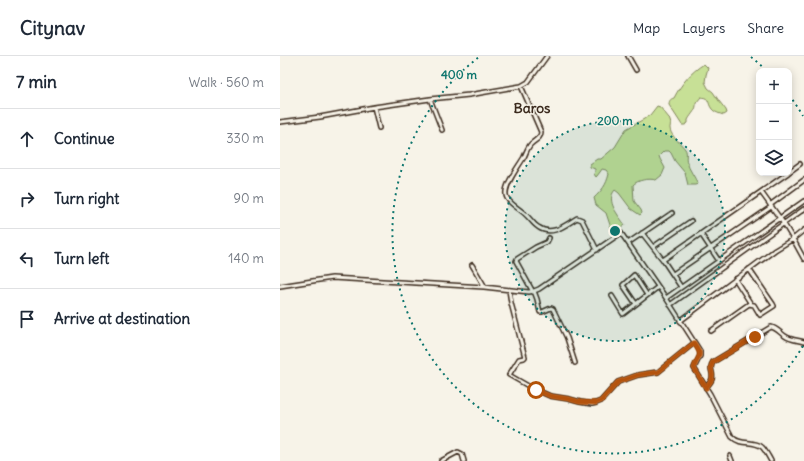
<!DOCTYPE html>
<meta charset="utf-8">
<style>
body{margin:0;font-family:Delius,sans-serif;background:#f6f6f7;color:#1f2937}
.controls{position:absolute;right:12px;top:12px;display:grid;overflow:hidden;border-radius:8px;box-shadow:0 2px 10px #0003}
.controls button{width:36px;height:36px;display:grid;place-items:center;padding:0;border:0;border-bottom:1px solid #e0e1e3;background:#fff;color:#1f2937;font:20px sans-serif}
.stop{position:absolute;width:12px;height:12px;margin:-9px;border:3px solid #b45309;border-radius:50%;background:#fff}
.stop.end{background:#b45309;border-color:#fff;box-shadow:0 1px 4px #0008}
.list{margin:0;padding:0;list-style:none}
h2{display:flex;justify-content:space-between;align-items:center;height:52px;margin:0;padding:0 16px;font-size:17px}
h2 small{font-size:13px;font-weight:400;color:#747a83}
.list li{display:grid;grid-template-columns:26px 1fr auto;gap:12px;align-items:center;box-sizing:border-box;height:60px;padding:0 16px;border-top:1px solid #e0e1e3}
.list b{display:block;font-size:15px;white-space:nowrap}
.list em{font-size:13px;font-style:normal;color:#747a83}
.icon{flex:none;width:22px;height:22px;fill:none;stroke:currentColor;stroke-width:2;stroke-linecap:round;stroke-linejoin:round}
.map{position:relative;flex:none;width:524px;height:405px;overflow:hidden}
header{display:flex;align-items:center;gap:24px;box-sizing:border-box;height:56px;padding:0 20px;background:#fff;border-bottom:1px solid #e0e1e3}
header strong{font-size:19px}
nav{display:flex;gap:22px;margin-inline-start:auto;font-size:14px}
main{display:flex}
aside{flex:1;background:#fff}
.map>svg:first-child{display:block}
</style>
<header>
<strong>Citynav</strong>
<nav><a>Map</a><a>Layers</a><a>Share</a></nav>
</header>
<main>
<aside>
<h2>7 min<small>Walk · 560 m</small></h2>
<ul class="list">
<li><svg class="icon" aria-label="ahead" viewBox="0 0 24 24"><path d="M12 20V5M6 11l6-6 6 6"/></svg><div><b>Continue</b></div><em>330 m</em></li>
<li><svg class="icon" aria-label="right" viewBox="0 0 24 24"><path d="M7 20v-9h11M14 6l5 5-5 5"/></svg><div><b>Turn right</b></div><em>90 m</em></li>
<li><svg class="icon" aria-label="left" viewBox="0 0 24 24"><path d="M17 20v-9H6M10 6l-5 5 5 5"/></svg><div><b>Turn left</b></div><em>140 m</em></li>
<li><svg class="icon" aria-label="arrive" viewBox="0 0 24 24"><path d="M6 21V4h12l-3 4 3 4H6"/></svg><div><b>Arrive at destination</b></div></li>
</ul>
</aside>
<div class="map">
<svg width="524" height="405" viewBox="0 0 524 405">
<rect width="100%" height="100%" fill="#f7f3e8"/>
<filter id="ink" filterUnits="userSpaceOnUse"><feTurbulence type="fractalNoise" baseFrequency=".025" numOctaves="2"/><feDisplacementMap in="SourceGraphic" scale="8" xChannelSelector="R" yChannelSelector="G"/><feConvolveMatrix kernelMatrix="1 2 1 2 8 2 1 2 1" color-interpolation-filters="sRGB"/></filter>
<g filter="url(#ink)">
<path fill="#c7e096" stroke="#81855a" d="M424 8 428 12 426 19 425 26 428 32 433 36 439 45 446 54 447 57 444 59C440 58 434 56 432 53 427 47 431 42 421 41L416 47C417 54 411 58 408 64V67L405 69H402L389 49C389 45 390 43 394 42 401 28 411 16 424 8Z
M377 50 380 51 389 62 391 68C386 77 401 87 405 93 408 97 405 102 407 106 409 114 415 121 418 128L415 129H408L405 117 395 105 391 97 389 95H384L379 100 380 103 385 112 382 119 376 124C369 122 357 124 353 129L354 145 361 154 362 157 360 159 351 153 339 137 335 134C325 145 339 160 345 169L336 176 331 172 326 157 316 149 314 142C322 134 326 130 329 118L326 114 322 113 320 116 317 120 316 121 314 118 315 115V113L310 111V108L317 103H321L335 91 346 73 364 63 370 59Z"/>
<g fill="none" stroke-linecap="round" stroke-linejoin="round">
<defs>
<path id="street" d="M348 0 356 14
M241 30 261 76C261 83 254 84 250 89 247 93 246 97 244 101 240 109 221 132 227 142 231 149 240 153 245 158 250 162 253 168 258 171 272 181 285 169 297 162L302 164 317 194
M150 43 162 74
M94 51 99 72
M0 66 40 61 94 51 150 43 189 39 241 30 248 26 267 0
M509 116 520 108
M481 136 504 168 513 183 524 174
M490 149 524 124
M362 177 383 204 401 231
M421 178 439 205
M348 187 392 157
M373 191 411 165
M383 204 508 117
M192 209 205 231
M393 218 491 151
M455 223 471 248
M0 230 52 222 204 231 249 236 254 235 259 233 341 177 386 242 420 295V300L414 312 430 338 452 381C461 390 473 384 482 391 486 395 488 400 491 405
M229 234 231 247 245 301 244 302 239 303 229 319 250 331 270 340 289 343 300 346 312 348 316 347 321 345 338 326 358 319 378 316 414 287
M254 235 257 243 260 256H262L271 252 273 253 287 282 295 307
M253 236 236 205 237 203 256 191 267 186 269 182
M332 240 343 258 378 231
M386 242 524 145
M356 248 343 229 354 219 367 239
M390 249 524 153
M400 265 495 194 513 183 524 203
M431 275 469 248 474 249 480 259 494 250 493 248 469 213
M426 332C428 329 431 326 432 323 434 315 428 313 433 306L491 271C497 272 500 277 505 280 511 284 517 284 524 286
M450 400 452 405
M161 405 178 396 182 398 184 405"/>
</defs>
<use href="#street" stroke="#3b2a1e" stroke-width="6"/>
<use href="#street" stroke="#f7f3e8" stroke-width="3"/>
</g>
</g>
<g fill="none" stroke-linecap="round" stroke-linejoin="round" filter="url(#ink)">
<path stroke="#b45309" stroke-width="5" d="M256 334 270 340 289 343 300 346 316 347 321 345 338 326 358 319 378 316 414 287C424 302 418 298 414 312L426 332C428 329 431 326 432 323 434 315 428 313 433 306L475 281"/>
</g>
<circle cx="335" cy="175" r="110" fill="#0f766e" fill-opacity=".12"/>
<g fill="none" stroke="#0f766e" stroke-width="2" stroke-dasharray="2 4">
<circle cx="335" cy="175" r="110"/>
<path d="M523 290A221 221 0 1 1 199 1M471 1A221 221 0 0 1 487 15M509 39A221 221 0 0 1 523 60"/>
</g>
<g text-anchor="middle" stroke-width="3" stroke-linejoin="round" paint-order="stroke">
<g font-size="14" font-weight="bold" fill="#3b2a1e" stroke="#f7f3e8">
<text x="252" y="57">Baros</text>
</g>
</g>
<circle cx="335" cy="175" r="6" fill="#0f766e" stroke="#f7f3e8" stroke-width="2"/>
<g font-size="12" text-anchor="middle" font-weight="bold" fill="#0f766e" stroke="#f7f3e8" stroke-width="3" stroke-linejoin="round" paint-order="stroke">
<text x="179" y="23">400 m</text>
<text x="335" y="69">200 m</text>
</g>
</svg>
<div class="controls">
<button>+</button>
<button>−</button>
<button><svg class="icon" aria-label="layers" viewBox="0 0 24 24"><path d="M12 4l9 5-9 5-9-5zM3 14l9 5 9-5"/></svg></button>
</div>
<div class="stop" style="left:256px;top:334px"></div>
<div class="stop end" style="left:475px;top:281px"></div>
</div>
</main>
